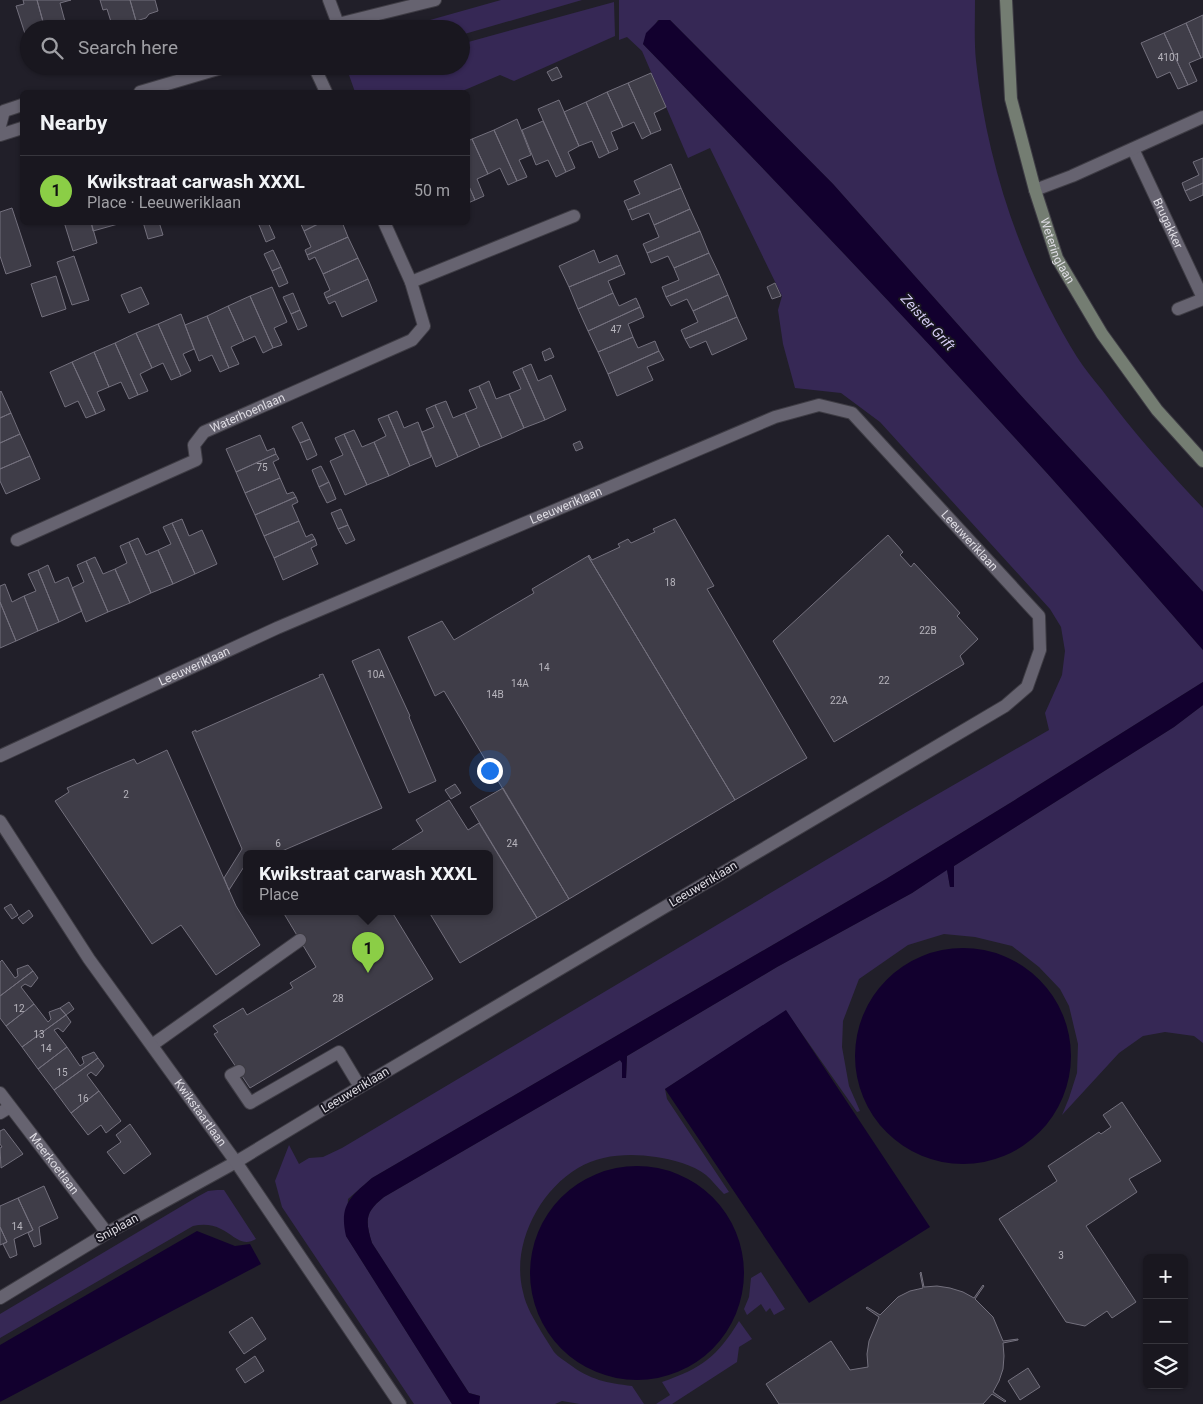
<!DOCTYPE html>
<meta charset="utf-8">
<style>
body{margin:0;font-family:Roboto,sans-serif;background:#222028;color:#f1f3f6}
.controls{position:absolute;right:15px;bottom:15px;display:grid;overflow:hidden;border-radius:8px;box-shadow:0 1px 4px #0004}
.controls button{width:45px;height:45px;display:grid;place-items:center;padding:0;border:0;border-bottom:1px solid #37363d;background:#19171f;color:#f1f3f6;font:25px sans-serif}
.you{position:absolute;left:489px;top:770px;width:18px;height:18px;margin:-12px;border:4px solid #fff;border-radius:50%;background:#1a73e8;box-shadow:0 0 0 8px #1a73e833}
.badge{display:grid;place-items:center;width:32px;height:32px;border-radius:50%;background:#8bce46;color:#111;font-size:16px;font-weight:700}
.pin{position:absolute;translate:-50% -41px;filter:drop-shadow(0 1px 2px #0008)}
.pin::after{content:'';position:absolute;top:26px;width:18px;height:15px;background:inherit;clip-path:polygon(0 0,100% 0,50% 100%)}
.popup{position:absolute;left:243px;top:850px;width:250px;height:65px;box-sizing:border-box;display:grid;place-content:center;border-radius:8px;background:#19171f;filter:drop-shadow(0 1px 4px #0005);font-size:16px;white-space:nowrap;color:#9f9fa4}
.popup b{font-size:19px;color:#f1f3f6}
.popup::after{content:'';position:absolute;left:50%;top:100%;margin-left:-10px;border:10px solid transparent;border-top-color:#19171f}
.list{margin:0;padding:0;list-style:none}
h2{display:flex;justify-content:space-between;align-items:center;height:65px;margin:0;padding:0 20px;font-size:21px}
h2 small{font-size:16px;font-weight:400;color:#9f9fa4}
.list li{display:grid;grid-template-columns:32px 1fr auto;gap:15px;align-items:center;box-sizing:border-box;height:70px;padding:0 20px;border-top:1px solid #37363d}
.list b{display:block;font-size:19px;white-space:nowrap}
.list p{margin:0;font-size:16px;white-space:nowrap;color:#9f9fa4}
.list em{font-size:16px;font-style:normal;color:#9f9fa4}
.icon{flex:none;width:28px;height:28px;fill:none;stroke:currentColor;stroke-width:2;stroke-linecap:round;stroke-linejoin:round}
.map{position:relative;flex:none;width:1203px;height:1404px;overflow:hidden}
.search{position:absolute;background:#19171f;box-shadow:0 1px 4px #0004;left:20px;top:20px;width:450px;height:55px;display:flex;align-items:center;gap:12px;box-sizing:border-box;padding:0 18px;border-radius:28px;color:#9f9fa4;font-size:19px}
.panel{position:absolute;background:#19171f;box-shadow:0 1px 4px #0004;left:20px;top:90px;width:450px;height:135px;border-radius:8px}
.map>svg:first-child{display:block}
</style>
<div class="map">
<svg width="1203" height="1404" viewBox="0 0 1203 1404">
<rect width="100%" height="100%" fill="#211f29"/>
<path fill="#362855" d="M501 0H582L461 35V29H398Z
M619 0H975C975 20 974 41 976 61 987 165 1022 268 1077 357 1084 368 1093 379 1102 390 1133 432 1167 470 1203 508V592L1025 400 833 184 670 20H658L643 44C769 174 894 305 1016 439 1079 508 1141 579 1203 650V682L1015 800 886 879 372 1178 348 1199 346 1236 452 1404H414L282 1207 275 1181 289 1145 299 1164 309 1158 323 1157 342 1148 905 813 1049 730 1045 713 1062 675 1065 651 1061 627 1050 609 880 422 841 393 795 388 783 344 778 310 782 296 710 148 688 158 642 51 627 37 619 40Z
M614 2 615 36 514 81 500 75 460 92H355L349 75 381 66H461V44Z
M1203 705V1043L1194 1036 1165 1032 1143 1036 1119 1053 1062 1115 1069 1098 1077 1073 1078 1044 1069 1006 1060 989 1039 967 1012 946 975 937 944 934 908 945 859 979 843 1021 842 1047 849 1086 860 1111 857 1112 786 1011 665 1089 667 1099 729 1192 724 1194C718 1188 712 1180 706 1175 694 1165 671 1159 656 1157 631 1153 601 1154 578 1168 538 1192 511 1246 523 1292 526 1307 534 1319 542 1333 546 1339 550 1346 554 1352 558 1357 564 1360 569 1364 590 1380 607 1383 632 1386L644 1404H580L562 1401 555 1404H479L480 1396 469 1393 372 1243C365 1220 365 1212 384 1197L620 1060 622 1062V1078H626L627 1056 777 967 912 893 947 869 950 887 954 866 1174 727Z
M217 1190H224L256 1239C241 1248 233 1234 221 1229 212 1224 202 1224 193 1226L0 1338V1314L197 1197 208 1191Z
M761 1272 785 1309 774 1315 770 1308 766 1312 761 1304 747 1315 744 1309 749 1297 751 1278Z
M739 1321 752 1339 739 1347 737 1362 672 1404H656L670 1395 662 1382C702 1368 717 1357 739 1321Z"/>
<path fill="#12002e" d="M659 20H670L833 184 1025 400 1203 592V650C1141 579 1079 508 1016 439 894 305 769 174 643 44L646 33Z
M1203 682V705L1174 727 954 866V887H950L947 870 912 893 777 967 627 1056 626 1078H622V1063L620 1060 384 1197C365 1212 365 1220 372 1243L469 1393 480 1396 479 1404H452L346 1236C339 1205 350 1197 372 1178L886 879 1015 800Z
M855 1056a108 108 0 1 1 216 0a108 108 0 1 1-216 0Z
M786 1010 930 1227 809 1303 665 1089Z
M530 1273a107 107 0 1 1 214 0a107 107 0 1 1-214 0Z
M197 1231 235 1246 250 1244 261 1264 0 1402V1345Z"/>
<path fill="#3f3d48" stroke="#73707d" d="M23 0H37L45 29H29V46L16 6 24 4Z
M37 0H71L60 3 67 29H45Z
M100 0H130L136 21 127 24 122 21 112 25 107 9 103 10Z
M130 0H155L158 11 149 14 146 18 136 21Z
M1203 15V57L1201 58 1186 23Z
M1186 23 1201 58 1189 63 1197 81 1188 85 1164 33Z
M1164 33 1188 85 1178 89 1170 72 1157 78 1141 43Z
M557 67 562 77 552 81 547 72Z
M651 73 666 107 654 113 661 130 651 134 628 83Z
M628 83 651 134 642 139 634 122 623 127 607 92Z
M607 92 623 127 611 132 618 149 609 153 586 102Z
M559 100 579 146 568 152 575 168 566 172 538 109Z
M586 102 609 153 599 158 592 141 579 146 564 112Z
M517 119 531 155 519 160 527 177 517 181 494 130Z
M543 121 566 172 556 177 548 160 536 165 522 130Z
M494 130 517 181 508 185 500 168 488 174 472 139Z
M472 139 488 174 477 179 484 196 475 200 468 184V141Z
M1203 158V183L1185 191 1182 183 1199 175 1193 162Z
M671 164 681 188 628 210 624 201 640 194 634 181Z
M1203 183V195L1190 201 1185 191Z
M468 184 475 200 468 203Z
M681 188 690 209 654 225 649 213 632 220 628 210Z
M12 208 31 266 6 274 0 256V212Z
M690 209 700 231 647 253 643 244 659 237 654 225Z
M64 222H91L97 243 73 251Z
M91 222H118V224L93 231Z
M143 222H159L163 235 148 239Z
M265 222H268L275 238 266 242 259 225Z
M300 222H322L304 231Z
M322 222H342L348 237 307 255 305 250 311 247 304 231Z
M700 231 709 253 674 268 668 256 651 263 647 253Z
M348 237 358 258 323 274 315 257 309 260 307 255Z
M273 250 281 267 272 271 264 254Z
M594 250 599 263 617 255 621 265 569 287 559 266Z
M709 253 719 274 666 297 662 287 679 280 674 268Z
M74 256 89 300 72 305 57 262Z
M358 258 368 279 326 298 324 293 330 290 323 274Z
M621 265 625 274 608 281 613 293 578 309 569 287Z
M281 267 288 283 279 287 272 271Z
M719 274 728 295 693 311 687 299 671 306 666 297Z
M56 276 66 309 42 317 31 284Z
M368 279 377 301 342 317 335 301 329 304 326 298Z
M775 283 781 296 772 299 767 287Z
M141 287 149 304 129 313 121 295Z
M272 287 287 322 274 328 282 345 273 348 250 296Z
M293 293 300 310 291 314 283 297Z
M613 293 619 306 636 298 640 307 588 331 578 309Z
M728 295 737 317 685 339 681 330 698 322 693 311Z
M250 296 273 348 263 353 255 336 244 341 228 306Z
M228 306 244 341 231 347 239 364 229 368 207 316Z
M640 307 644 317 628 324 633 337 598 352 588 331Z
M300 310 307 326 298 330 291 314Z
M181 314 194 349 183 354 191 371 181 376 158 324Z
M207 316 229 368 220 372 212 355 199 361 185 325Z
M737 317 747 339 712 355 706 341 690 348 685 339Z
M158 324 181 376 171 380 163 363 152 368 136 333Z
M136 333 152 368 140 374 148 391 138 395 115 343Z
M633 337 638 348 655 341 659 351 608 374 598 352Z
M115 343 138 395 129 399 121 382 109 387 94 352Z
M550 348 554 357 545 361 542 352Z
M659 351 664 360 647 367 653 380 617 396 608 374Z
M94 352 109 387 97 392 105 410 96 414 72 362Z
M72 362 96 414 86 418 78 401 65 407 50 372Z
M531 364 538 381 551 375 566 410 545 420 522 368Z
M522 368 545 420 524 428 509 394 521 389 513 372Z
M489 381 496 399 509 394 524 428 502 438 479 386Z
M479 386 502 438 480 447 465 413 477 408 469 390Z
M1 391 11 413 0 418V392Z
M446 401 453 418 465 413 480 447 458 457 435 405Z
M435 405 458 457 436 467 422 432 434 427 426 409Z
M397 411 404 428 418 422 431 457 410 466 388 415Z
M11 413 20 434 0 443V418Z
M388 415 410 466 389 476 374 442 386 436 378 419Z
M302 422 310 439 300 443 292 427Z
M354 430 362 447 374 442 389 476 367 485 344 434Z
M20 434 30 456 0 469V443Z
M344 434 367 485 345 495 330 461 343 455 335 438Z
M260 435 267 451 274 448 276 454 236 472 226 449Z
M310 439 317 455 307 460 300 443Z
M580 441 583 448 576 451 573 444Z
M276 454 279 459 273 462 280 478 245 493 236 472Z
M30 456 40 479 6 494 0 481V469Z
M321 466 329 482 319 487 312 470Z
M280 478 287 494 293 492 296 497 255 515 245 493Z
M329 482 336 499 327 503 319 487Z
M296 497 298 502 292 505 299 521 264 536 255 515Z
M341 509 348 525 338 529 331 513Z
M182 519 189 536 202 530 217 564 195 574 172 523Z
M675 519 714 586 707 589 807 758 735 800 588 556 589 555 592 560 620 547 618 544 628 539 631 543 655 532 653 529Z
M299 521 306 537 312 534 315 539 274 558 264 536Z
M172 523 195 574 173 584 158 550 171 544 163 527Z
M348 525 355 540 346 544 338 529Z
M888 535 903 552 900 555 911 567 914 563 960 613 957 616 978 639 960 656 964 664 834 742 773 641Z
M138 538 146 555 158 550 173 584 151 593 129 542Z
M315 539 317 545 311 548 318 564 283 580 274 558Z
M129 542 151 593 130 603 115 569 127 563 120 546Z
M588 556 735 800 569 899 444 691 435 696 408 637 442 621 454 640 534 593 532 589Z
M95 557 103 574 115 569 130 603 108 612 86 561Z
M86 561 108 612 86 622 72 588 84 582 77 565Z
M48 565 55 583 68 577 82 611 59 622 38 570Z
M38 570 59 622 38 631 24 596 36 591 28 574Z
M5 584 12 602 24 596 38 631 16 641 0 602V586Z
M0 602 16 641 0 648Z
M379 649 410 716 409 717 436 781 409 793 352 661Z
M323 674 382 808 275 854H247V862L229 890 224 878 242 849 192 732 196 730V732L320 677 319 675Z
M167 750 236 906 260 945 216 975 181 925 152 944 55 801 69 792 67 788 101 773 134 759 137 764Z
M455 784 461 793 451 799 445 790Z
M503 788 569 899 537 918 470 807Z
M449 800 468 830 479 823 537 918 460 963 429 912H489V854H394L392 850 423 831 416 820Z
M11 904 18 915 12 919 4 908Z
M29 910 33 916 23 924 18 918Z
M283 912H392L433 979 250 1088 214 1034 218 1032 213 1026 243 1008 247 1015 293 988 290 983 316 967Z
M2 960 15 978 18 976 17 969 28 965 33 971 0 996V962Z
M33 971 38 978 31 987 25 984 21 987 34 1004 6 1026 0 1018V996Z
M69 1002 74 1009 66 1015 60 1008Z
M34 1004 48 1022 51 1019 49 1012 60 1008 66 1015 22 1047 6 1026Z
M66 1015 71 1022 63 1032 58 1028 54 1030 67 1047 38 1069 22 1047Z
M67 1047 80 1066 84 1063 82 1057 94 1052 98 1058 54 1090 38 1069Z
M98 1058 104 1066 96 1076 91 1072 87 1075 99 1091 71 1113 54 1090Z
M99 1091 121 1121 106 1133 101 1125 88 1135 71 1113Z
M1122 1102 1161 1161 1129 1179 1137 1192 1086 1226 1136 1302 1112 1318 1107 1311 1085 1326 1066 1322 999 1219 1057 1181 1048 1166 1099 1132 1101 1134 1111 1127 1103 1115Z
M130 1124 151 1154 124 1174 107 1152 121 1142 116 1135Z
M4 1129 23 1154 1 1168 0 1148 2 1147 0 1144V1131Z
M44 1186 58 1218 39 1227 41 1244 34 1247 28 1233 33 1230 18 1198Z
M18 1198 33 1230 14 1239 17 1255 10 1258 3 1244 7 1242 0 1227V1206Z
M0 1227 7 1242 0 1245Z
M921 1272 924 1287 937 1286 950 1288 963 1292 974 1298 983 1285 984 1286 975 1299 993 1317 1003 1341 1018 1339V1340L1003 1343 1004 1356 1003 1369 999 1381 993 1392 1006 1401 1005 1402 992 1394 983 1404H779L766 1384 831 1341 850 1370 868 1367 867 1354 869 1341 879 1317 866 1308 867 1307 880 1315 898 1297 910 1291 923 1288 920 1273Z
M252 1317 266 1339 244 1354 229 1332Z
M255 1356 264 1371 245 1383 236 1369Z
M1028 1368 1040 1387 1020 1400 1008 1381Z"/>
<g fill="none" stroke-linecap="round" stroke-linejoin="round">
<defs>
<path id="lane" d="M0 126 4 111 22 105
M152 1045 300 940
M239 1071 231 1075 250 1103 339 1052 360 1087
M0 1113 10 1107"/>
<g id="street">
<path d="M329 0 338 24"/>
<path d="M330 29 338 24 435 0"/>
<path d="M314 66 326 92"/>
<path d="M140 92 228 66"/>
<path d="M0 135 22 128"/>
<path id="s1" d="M1133 149 1203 298"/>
<path d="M1035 190 1072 176 1203 117"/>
<path d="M411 282 574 216"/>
<path d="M1178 309 1203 299"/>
<path id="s2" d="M17 540 196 460 194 445 204 432 412 340 424 326 411 282 384 222"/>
<path id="s3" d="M0 756 277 628 775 417 819 405 852 413 1039 616 1040 650 1027 687 1005 706 360 1087 236 1162 107 1233 0 1298"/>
<path id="s4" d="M0 821 89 959 236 1162 400 1404"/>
<path id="s5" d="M0 1093 107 1233"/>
</g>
<g id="secondary">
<path id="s6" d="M1006 0 1011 99 1035 190 1057 258 1102 334 1157 410 1203 461"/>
</g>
</defs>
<use href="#lane" stroke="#3e3c44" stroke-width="14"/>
<use href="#street" stroke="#3e3c44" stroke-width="14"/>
<use href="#secondary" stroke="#3e3c44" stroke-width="14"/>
<use href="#lane" stroke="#666370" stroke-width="12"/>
<use href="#street" stroke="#666370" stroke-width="12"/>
<use href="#secondary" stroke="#747d72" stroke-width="12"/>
</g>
<g text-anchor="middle" stroke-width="4" stroke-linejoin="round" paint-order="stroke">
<g font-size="10" fill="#b7b5bd">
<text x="1169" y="61">4101</text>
<text x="616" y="333">47</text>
<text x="262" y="471">75</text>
<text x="670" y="586">18</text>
<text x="928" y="634">22B</text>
<text x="544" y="671">14</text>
<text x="376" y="678">10A</text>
<text x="884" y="684">22</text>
<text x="520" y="687">14A</text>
<text x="495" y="698">14B</text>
<text x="839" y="704">22A</text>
<text x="126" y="798">2</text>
<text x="278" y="847">6</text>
<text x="512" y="847">24</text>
<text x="338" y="1002">28</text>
<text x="19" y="1012">12</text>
<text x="39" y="1038">13</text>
<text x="46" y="1052">14</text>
<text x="62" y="1076">15</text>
<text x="83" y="1102">16</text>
<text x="17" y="1230">14</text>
<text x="1061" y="1259">3</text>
</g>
<g font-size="12" fill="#dfdde4" stroke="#181620">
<text dy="4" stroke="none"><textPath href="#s1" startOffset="82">Brugakker</textPath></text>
<text dy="4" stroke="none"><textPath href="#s6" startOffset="258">Weteringlaan</textPath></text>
<text dy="4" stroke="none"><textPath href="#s2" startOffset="275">Waterhoenlaan</textPath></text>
<text dy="4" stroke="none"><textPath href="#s3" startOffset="619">Leeuweriklaan</textPath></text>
<text dy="4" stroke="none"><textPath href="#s3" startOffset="1099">Leeuweriklaan</textPath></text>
<text dy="4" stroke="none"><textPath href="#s3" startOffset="214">Leeuweriklaan</textPath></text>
<text transform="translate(703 884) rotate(-31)" y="4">Leeuweriklaan</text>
<text transform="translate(355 1090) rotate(-31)" y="4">Leeuweriklaan</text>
<text dy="4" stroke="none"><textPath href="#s4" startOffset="354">Kwikstaartlaan</textPath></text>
<text dy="4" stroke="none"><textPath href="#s5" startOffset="89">Meerkoetlaan</textPath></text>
<text transform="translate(117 1228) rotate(-29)" y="4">Sniplaan</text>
</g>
<g font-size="14" font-style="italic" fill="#d7cef7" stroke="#181620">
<text transform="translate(928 322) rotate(47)" y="5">Zeister Grift</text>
</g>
</g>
</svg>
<div class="controls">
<button>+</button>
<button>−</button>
<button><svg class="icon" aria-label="layers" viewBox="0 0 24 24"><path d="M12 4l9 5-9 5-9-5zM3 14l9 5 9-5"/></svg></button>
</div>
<div class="you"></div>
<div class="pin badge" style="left:368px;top:973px">1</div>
<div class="popup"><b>Kwikstraat carwash XXXL</b>Place</div>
<div class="search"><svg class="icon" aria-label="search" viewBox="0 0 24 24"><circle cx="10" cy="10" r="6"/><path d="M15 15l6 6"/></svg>Search here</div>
<section class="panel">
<h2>Nearby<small></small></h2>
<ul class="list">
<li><span class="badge">1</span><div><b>Kwikstraat carwash XXXL</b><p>Place · Leeuweriklaan</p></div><em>50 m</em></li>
</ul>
</section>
</div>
